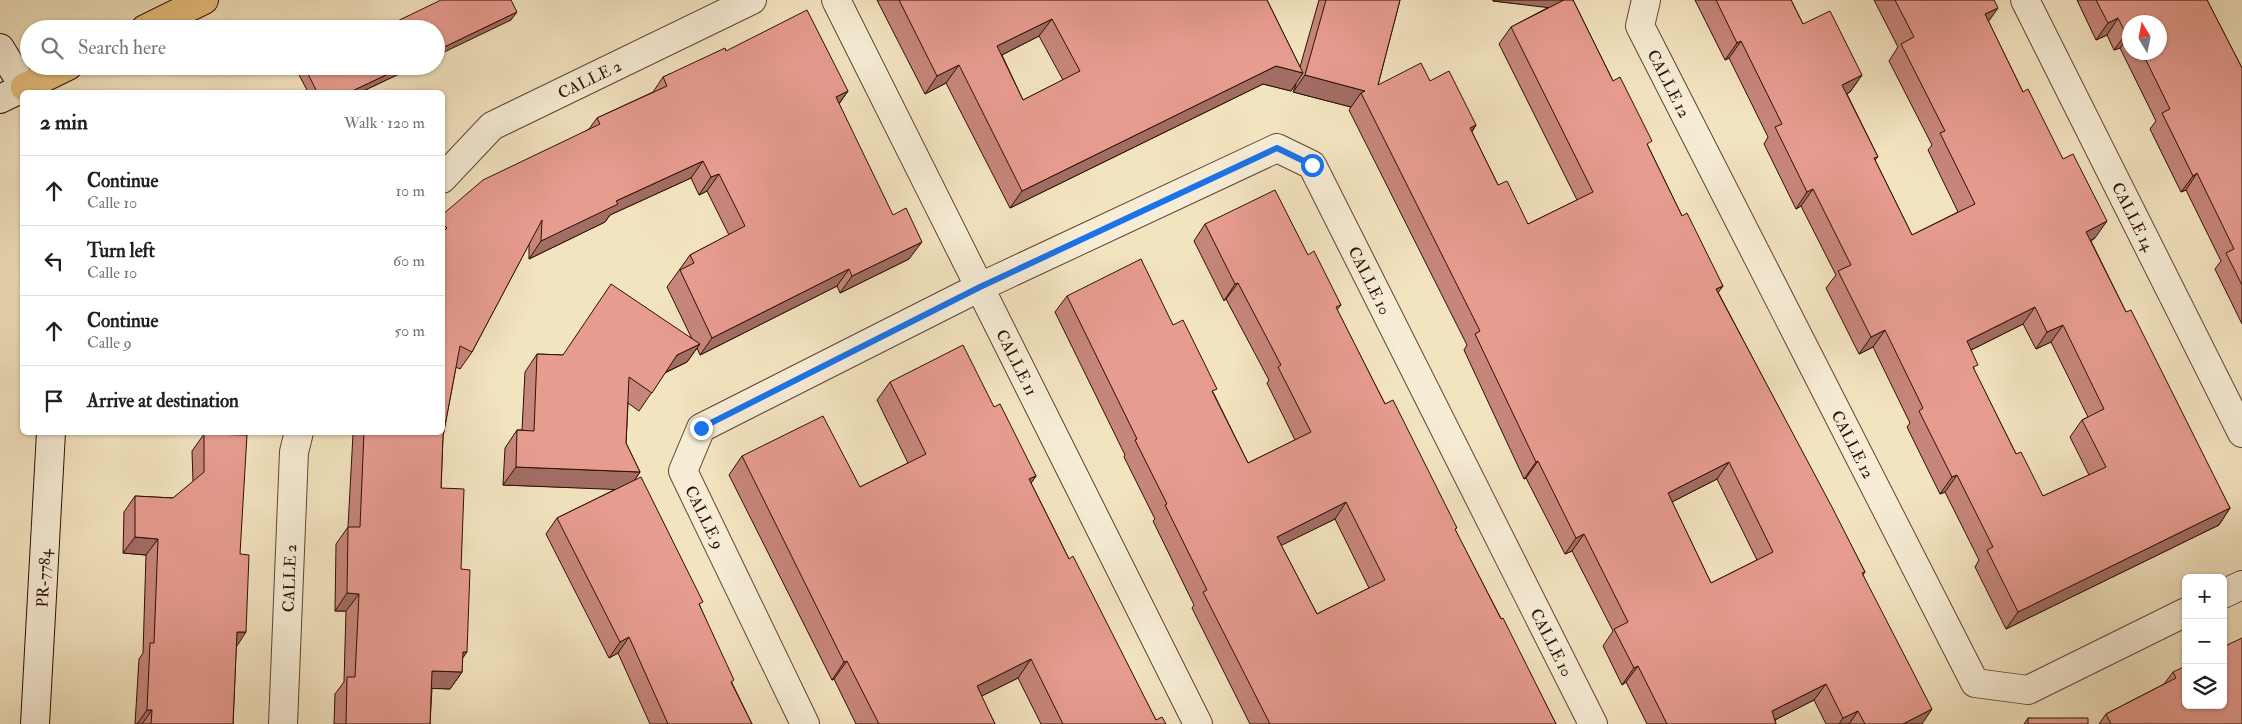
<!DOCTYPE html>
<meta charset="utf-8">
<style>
body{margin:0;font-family:"IM FELL Double Pica",serif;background:#f6f6f6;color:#202124}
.controls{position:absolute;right:15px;bottom:15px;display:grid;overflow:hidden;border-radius:8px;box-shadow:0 1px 4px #0004}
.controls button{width:45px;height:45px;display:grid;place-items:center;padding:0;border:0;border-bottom:1px solid #e0e0e0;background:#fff;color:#202124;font:25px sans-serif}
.compass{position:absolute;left:2122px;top:15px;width:45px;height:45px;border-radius:50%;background:#fff;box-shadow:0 1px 4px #0004;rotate:350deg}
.stop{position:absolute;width:15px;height:15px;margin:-11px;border:4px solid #1a73e8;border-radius:50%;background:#fff}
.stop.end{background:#1a73e8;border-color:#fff;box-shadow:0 1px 5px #0008}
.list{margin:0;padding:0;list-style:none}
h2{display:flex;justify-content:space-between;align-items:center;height:65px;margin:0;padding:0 20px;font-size:21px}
h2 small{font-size:16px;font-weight:400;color:#757577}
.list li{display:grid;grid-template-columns:32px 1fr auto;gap:15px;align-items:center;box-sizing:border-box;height:70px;padding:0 20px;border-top:1px solid #e0e0e0}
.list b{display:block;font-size:19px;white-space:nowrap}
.list p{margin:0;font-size:16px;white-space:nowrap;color:#757577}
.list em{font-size:16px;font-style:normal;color:#757577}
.icon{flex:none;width:28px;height:28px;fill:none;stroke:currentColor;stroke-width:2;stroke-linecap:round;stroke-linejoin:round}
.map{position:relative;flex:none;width:2242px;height:724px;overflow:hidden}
.search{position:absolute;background:#fff;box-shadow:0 1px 4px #0004;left:20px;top:20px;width:425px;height:55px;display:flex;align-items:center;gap:12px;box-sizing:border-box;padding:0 18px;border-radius:28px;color:#757577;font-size:19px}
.panel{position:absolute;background:#fff;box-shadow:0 1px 4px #0004;left:20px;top:90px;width:425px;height:345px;border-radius:8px}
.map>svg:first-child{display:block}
</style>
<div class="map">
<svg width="2242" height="724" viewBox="0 0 2242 724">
<rect width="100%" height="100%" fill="#f3e4c0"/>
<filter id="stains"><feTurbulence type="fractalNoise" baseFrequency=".004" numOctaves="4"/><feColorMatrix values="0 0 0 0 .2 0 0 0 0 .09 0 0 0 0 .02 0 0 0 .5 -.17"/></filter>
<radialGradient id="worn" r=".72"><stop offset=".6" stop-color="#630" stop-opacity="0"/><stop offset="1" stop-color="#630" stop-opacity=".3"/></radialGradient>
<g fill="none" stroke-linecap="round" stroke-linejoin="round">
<defs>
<g id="street">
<path id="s1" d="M836 0 1198 724"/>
<path id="s2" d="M1646 0 1640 26 1975 683 2028 690 2186 612"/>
<path id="s3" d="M2025 0 2242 433"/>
<path id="s4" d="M442 179 492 126 752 0"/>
<path d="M2223 594 2242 585"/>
<path id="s5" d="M283 724 294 452 299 432"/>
<path id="s6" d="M805 724 683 471 701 428 980 287 1277 148 1312 165 1593 724"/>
</g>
<g id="secondary">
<path d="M0 48 27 92"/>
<path d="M0 99 25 87"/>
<path id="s7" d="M35 724 51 432"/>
</g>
<path id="primary" d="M145 29 204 0
M25 87 68 66"/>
</defs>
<use href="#street" stroke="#604432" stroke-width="30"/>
<use href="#secondary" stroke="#2f0f02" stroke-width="30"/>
<use href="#primary" stroke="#2f0f02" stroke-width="30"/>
<use href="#street" stroke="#f7edd6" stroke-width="28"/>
<use href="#secondary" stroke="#f7edd6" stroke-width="28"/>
<use href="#primary" stroke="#eac280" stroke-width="28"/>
</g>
<path fill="#c7867c" stroke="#2f0f02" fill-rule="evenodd" d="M877 0H1267L1300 67 1319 0H1400L1378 85 1430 81 1476 125 1472 132 1498 185 1528 224 1577 200 1499 44 1511 27 1549 7 1493 1V0H1573L1613 81 1648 146 1682 216 1723 286 1718 292 1865 572 1863 575 1922 724H1826L1814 700 1775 720 1776 724H1647L1626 682 1622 685 1603 646 1613 631 1572 551 1565 554 1526 478 1524 479 1464 350 1467 345 1349 110 1351 107 1293 92 1296 84 1291 91 1263 84 1010 208 946 83 925 94ZM1039 36 1063 80 1023 100 1002 55ZM1717 479 1757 560 1711 583 1672 502Z
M1695 0H1791L1803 24 1862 75 1850 92 1847 94 1878 157 1875 160 1912 235 1958 212 1928 150 1932 145 1889 61 1898 47 1874 0H1994L1988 21 2095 238 2091 241 2126 312 2230 508 2219 525 2006 629 1975 567 1979 560 1945 492 1940 494 1907 427 1910 423 1873 347 1859 354 1826 288 1836 275 1801 206 1796 209 1764 144 1768 137 1729 58 1725 60ZM2023 324 2036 349 2051 342 2088 417 2082 420 2070 437 2089 475 2043 496 2016 454 1974 370 1971 350Z
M2077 0H2207L2242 68V324L2215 269 2221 261 2186 190 2181 192 2150 129 2156 121 2120 48 2114 50 2107 35 2096 40ZM2130 22 2160 52H2130Z
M726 51 848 91 839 104 909 259 840 293 837 286 700 355 697 348 687 362 665 373 639 411 628 403 626 443 640 472 634 481 700 606 732 683 752 724H650L618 653 609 658 546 534 557 518 616 489 503 485 505 448 517 430H522L525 372 537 354 562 355 692 339 667 287 690 255 729 235 707 191 699 195 691 178 610 215 605 222 529 259V244L472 352 460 369 456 367 443 436 441 488 461 569 462 672 450 689 432 688 430 724H334L335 694 344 682 346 611H335L336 544 348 527 353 434 343 432H442V215L589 129 597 118 653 92 663 77Z
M304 66H416L361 92H308L298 73Z
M1205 224 1308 255 1341 305 1337 310 1385 404 1455 530 1556 724H1250L1192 608 1194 605 1153 521 1155 519 1124 457 1125 455 1055 312 1067 296 1173 325 1214 394 1248 463 1295 440 1267 383 1269 380 1226 299 1224 301 1194 241ZM1335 519 1369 588 1317 614 1281 545Z
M890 382 994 407 1036 476 1031 483 1069 559 1156 720 1166 724H1041L1018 678 981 696 995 724H856L834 679 832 680 729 475 742 456 860 487 908 463 877 400Z
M204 434 240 554 233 724H135L139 659 143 653 146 555 123 553 124 512 135 496 173 498 193 482 192 451Z
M2173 672 2242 724H2099L2106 714 2164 684Z
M2028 718 2088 724H2024Z"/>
<path fill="#a26d65" stroke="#2f0f02" d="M1493 0H1565L1559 9 1493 1Z
M1998 8 1986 25 1985 14Z
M517 12 511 20 436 56V51Z
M2118 18 2107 35 2096 40 2108 23Z
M1052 19 1039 36 984 64 997 46Z
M2130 32V34L2120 48 2114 50 2126 34Z
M1741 41 1729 58 1725 60 1737 43Z
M959 65 946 83 925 94 937 76Z
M405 66H416L361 92H350Z
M1276 66 1303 73 1291 91 1263 84 1010 208 1022 191Z
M1305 75 1365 91 1361 93 1351 107 1293 92Z
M1862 75 1850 92 1831 102 1842 85Z
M848 91 835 109 836 97Z
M1476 125 1464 142 1470 128Z
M703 161 691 178 610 215 605 222 529 259 541 241 616 201Z
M2197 173 2186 190 2181 192 2193 176Z
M719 174 707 191 699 195 711 177Z
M1813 189 1801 206 1796 209 1807 192Z
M2107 221 2095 238 2074 249 2086 232Z
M922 242 909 259 840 293 852 276Z
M849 269 837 286 700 355 712 338Z
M1238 283 1226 299 1224 301 1235 284Z
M1723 286 1711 302 1716 289Z
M2035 307 2023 324 1955 358 1967 341Z
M2063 325 2051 342 2036 349 2047 332Z
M1885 330 1873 347 1859 354 1871 337Z
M700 344 687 362 664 373 677 355Z
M343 432H354L353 434Z
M1538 461 1526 478 1524 479 1536 462Z
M1729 462 1717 479 1656 510 1668 493Z
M516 467 640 472 628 490 503 485Z
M1957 475 1945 492 1940 494 1952 477Z
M1036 476 1023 495 1029 479Z
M1346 502 1335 519 1266 553 1277 537Z
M2230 508 2219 525 2006 629 2018 612Z
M1584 534 1572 551 1565 554 1576 538Z
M135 537 158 539 146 555 123 553Z
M347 593 359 594 346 611H335Z
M237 632H246L235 649Z
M629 637 618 653 609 658 620 642Z
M463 652H467L455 669Z
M1031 659 1018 678 964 705 977 686Z
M847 661 834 679 832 680 844 662Z
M1638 666 1626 682 1622 685 1634 668Z
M432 671 462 672 450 689 420 688Z
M1826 684 1814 700 1767 724 1772 711Z
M1932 709 1922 724H1903Z
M147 710H152L142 724H137Z
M1858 711 1849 724H1839L1843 718Z"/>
<path fill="#e79c90" stroke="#2f0f02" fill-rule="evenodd" d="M441 0H511L517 12 436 51V29H381Z
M899 0H1267L1303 73 1276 66 1022 191 959 65 937 76ZM1052 19 1080 71 1023 100 997 46Z
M1326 0H1400L1378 85 1421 63 1430 81 1449 71 1476 125 1470 128 1498 185 1507 181 1528 224 1593 192 1511 27 1564 0H1573L1613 81 1620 77 1652 141 1647 144 1682 216 1687 213 1723 286 1716 289 1833 509 1865 572 1862 573 1932 709 1903 724H1865L1858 711 1843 718 1826 684 1772 711 1776 724H1667L1638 666 1634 668 1614 629 1628 622 1584 534 1576 538 1538 461 1536 462 1475 334 1480 331 1361 93 1365 91 1305 75ZM1729 462 1773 552 1711 583 1668 493Z
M1716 0H1791L1803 24 1830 11 1862 75 1842 85 1878 157 1874 158 1912 235 1975 204 1940 133 1945 131 1901 44 1914 37 1895 0H1994L1998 8 1985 14 2023 92 2028 89 2063 159 2073 154 2107 221 2086 232 2126 312 2131 310 2230 508 2018 612 1987 550 1993 547 1957 475 1952 477 1919 411 1923 408 1885 330 1871 337 1838 271 1851 265 1813 189 1807 192 1775 127 1782 124 1741 41 1737 43ZM2035 307 2047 332 2063 325 2104 409 2082 420 2106 467 2043 496 2021 452 2016 454 1973 367 1978 365 1967 341Z
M2096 0H2207L2242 68V285L2226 253 2234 249 2197 173 2193 176 2162 113 2170 109 2142 52H2160V22H2130V32L2126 34 2118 18 2108 23Z
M807 10 848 91 836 97 893 215 906 208 922 242 852 276 849 269 712 338 680 270 694 263 690 255 745 226 719 174 711 177 703 161 616 201 618 204 541 241 542 220 472 352 460 346 443 436 441 488 464 489 461 569 470 570 467 652H463L462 672 432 671 430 724H346L347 677H355L359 594 347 593 348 527H360L364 432H442V233L447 228 442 223V215L483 180 600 124 597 118 667 86 663 77 725 48 726 51Z
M304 66H405L350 92H317Z
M1275 190 1308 255 1314 251 1341 305 1336 307 1385 404 1393 400 1457 528 1455 529 1501 619 1503 618 1556 724H1270L1203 592 1207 590 1165 505 1167 504 1135 440 1137 439 1067 296 1141 259 1173 325 1183 320 1217 389 1212 391 1248 463 1311 432 1278 367 1281 365 1238 283 1235 284 1205 224ZM1346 502 1385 580 1317 614 1277 537Z
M611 284 700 344 677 355 652 393 629 377 626 443 640 472 516 467 517 430 534 431 537 354 563 355Z
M963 345 994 407 1000 404 1036 476 1029 479 1069 559 1073 556 1156 720 1162 717 1166 724H1063L1031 659 977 686 995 724H879L847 661 844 662 742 456 823 416 860 487 926 454 890 382Z
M204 434 247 435 240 554 249 555 246 632H237L233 724H151L152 710H147L150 643H154L158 539 135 537V496L173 498 204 472Z
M641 477 703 602 699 604 734 680 731 682 752 724H668L629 637 620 642 557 518Z
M2242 638V724H2111L2106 714 2176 678 2173 672 2186 666V705H2223V647Z
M2028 718H2088V724H2028Z"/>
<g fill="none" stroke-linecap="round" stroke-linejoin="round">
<path stroke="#1a73e8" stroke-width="6" d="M701 428 980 287 1277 148 1312 165"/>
</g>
<g text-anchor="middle" stroke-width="4.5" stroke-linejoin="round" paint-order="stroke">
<g font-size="16" fill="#2f0f02" stroke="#f7edd6">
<text dy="6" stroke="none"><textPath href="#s4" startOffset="181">CALLE 2</textPath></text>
<text dy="6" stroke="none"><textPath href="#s2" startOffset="91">CALLE 12</textPath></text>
<text dy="6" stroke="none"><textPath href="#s3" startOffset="242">CALLE 14</textPath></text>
<text dy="6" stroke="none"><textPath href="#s6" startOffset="1136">CALLE 10</textPath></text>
<text dy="6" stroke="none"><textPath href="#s1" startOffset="405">CALLE 11</textPath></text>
<text dy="6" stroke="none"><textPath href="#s2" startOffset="496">CALLE 12</textPath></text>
<text transform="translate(705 517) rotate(64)" y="6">CALLE 9</text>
<text dy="6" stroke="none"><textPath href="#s7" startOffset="146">PR-7784</textPath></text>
<text dy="6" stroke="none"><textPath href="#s5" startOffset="146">CALLE 2</textPath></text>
<text dy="6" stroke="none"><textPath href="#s6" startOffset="1541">CALLE 10</textPath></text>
</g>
</g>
<rect width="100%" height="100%" filter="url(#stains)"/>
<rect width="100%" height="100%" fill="url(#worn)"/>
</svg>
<div class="controls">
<button>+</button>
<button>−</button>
<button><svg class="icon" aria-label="layers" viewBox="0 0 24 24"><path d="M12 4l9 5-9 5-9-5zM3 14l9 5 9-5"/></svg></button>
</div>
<svg class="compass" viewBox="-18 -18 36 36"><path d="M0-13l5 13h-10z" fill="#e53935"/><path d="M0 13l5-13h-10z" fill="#757577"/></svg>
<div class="stop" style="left:1312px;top:165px"></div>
<div class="stop end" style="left:701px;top:428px"></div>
<div class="search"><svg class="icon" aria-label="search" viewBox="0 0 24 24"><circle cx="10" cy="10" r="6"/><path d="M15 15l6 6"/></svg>Search here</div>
<section class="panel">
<h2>2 min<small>Walk · 120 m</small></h2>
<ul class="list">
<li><svg class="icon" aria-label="ahead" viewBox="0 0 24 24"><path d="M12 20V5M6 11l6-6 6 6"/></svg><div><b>Continue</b><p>Calle 10</p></div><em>10 m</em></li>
<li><svg class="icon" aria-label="left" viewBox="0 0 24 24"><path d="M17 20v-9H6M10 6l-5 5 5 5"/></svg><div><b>Turn left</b><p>Calle 10</p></div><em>60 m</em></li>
<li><svg class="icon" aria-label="ahead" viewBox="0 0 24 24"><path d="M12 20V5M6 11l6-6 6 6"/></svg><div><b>Continue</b><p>Calle 9</p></div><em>50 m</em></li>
<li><svg class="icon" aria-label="arrive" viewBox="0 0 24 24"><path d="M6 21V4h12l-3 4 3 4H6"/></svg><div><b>Arrive at destination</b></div></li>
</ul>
</section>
</div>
